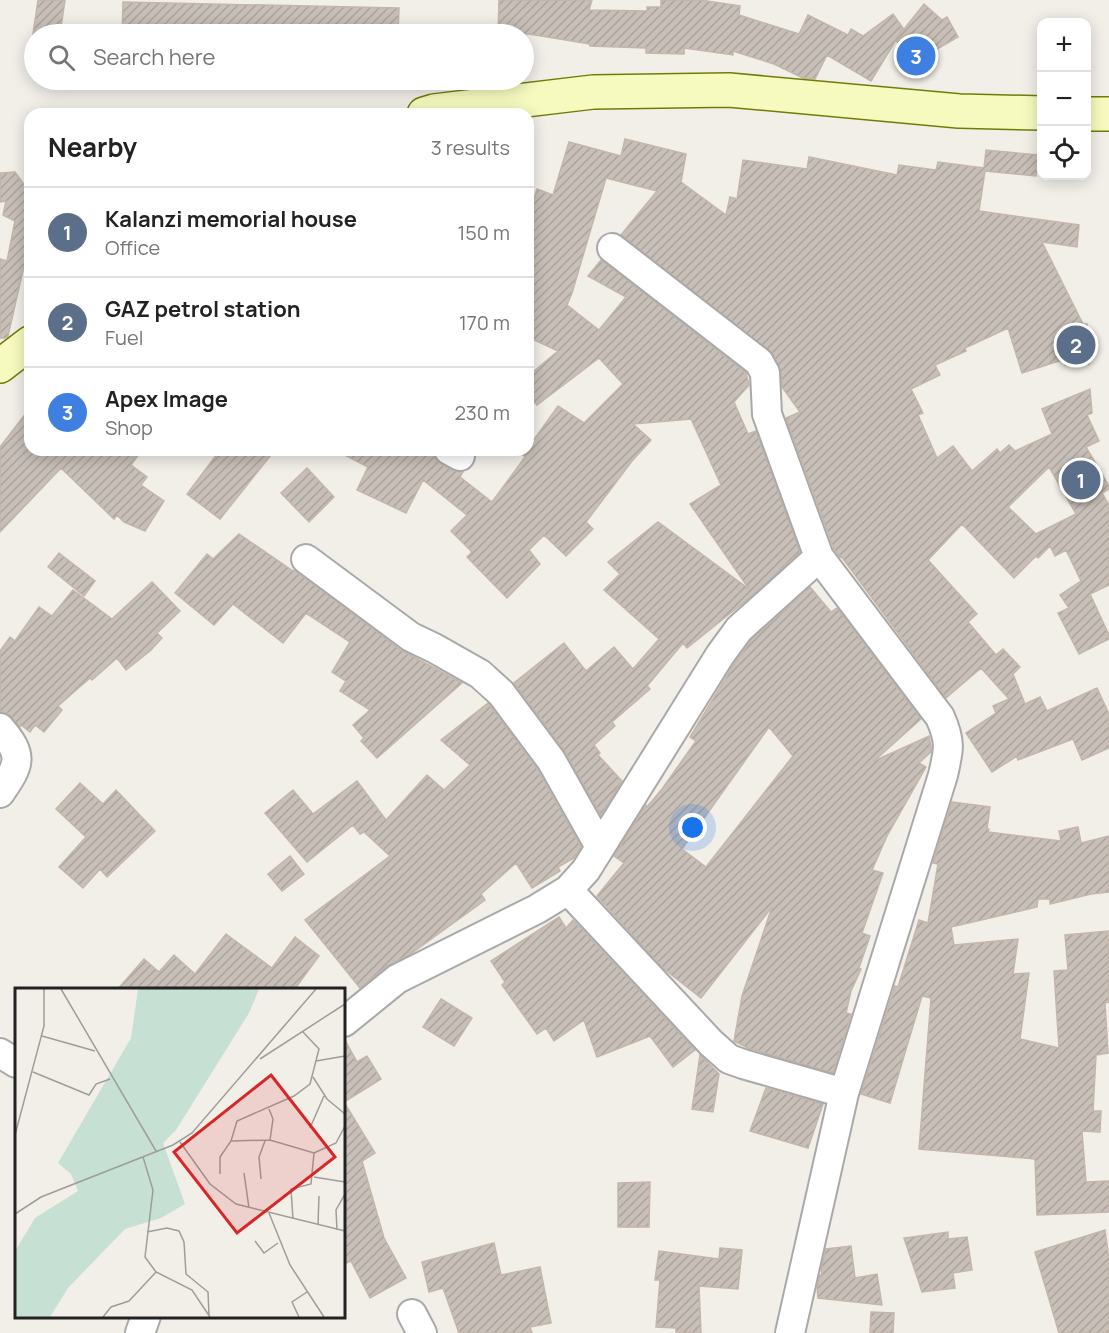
<!DOCTYPE html>
<meta charset="utf-8">
<style>
body{margin:0;font-family:Manrope,sans-serif;background:#f6f6f6;color:#222}
.controls{position:absolute;right:18px;top:18px;display:grid;overflow:hidden;border-radius:12px;box-shadow:0 3px 15px #0003}
.controls button{width:54px;height:54px;display:grid;place-items:center;padding:0;border:0;border-bottom:2px solid #e0e0e0;background:#fff;color:#222;font:30px sans-serif}
.you{position:absolute;left:693px;top:828px;width:21px;height:21px;margin:-15px;border:4px solid #fff;border-radius:50%;background:#1a73e8;box-shadow:0 0 0 9px #1a73e833}
.badge{display:grid;place-items:center;width:39px;height:39px;border-radius:50%;background:#1a73e8;color:#fff;font-size:20px;font-weight:700}
.pin{position:absolute;translate:-50% -50%;border:3px solid #fff;box-shadow:0 2px 6px #0006}
.list{margin:0;padding:0;list-style:none}
h2{display:flex;justify-content:space-between;align-items:center;height:78px;margin:0;padding:0 24px;font-size:26px}
h2 small{font-size:20px;font-weight:400;color:#767676}
.list li{display:grid;grid-template-columns:39px 1fr auto;gap:18px;align-items:center;box-sizing:border-box;height:90px;padding:0 24px;border-top:2px solid #e0e0e0}
.list b{display:block;font-size:22px;white-space:nowrap}
.list p{margin:0;font-size:20px;white-space:nowrap;color:#767676}
.list em{font-size:20px;font-style:normal;color:#767676}
.icon{flex:none;width:33px;height:33px;fill:none;stroke:currentColor;stroke-width:2;stroke-linecap:round;stroke-linejoin:round}
.map{position:relative;flex:none;width:1109px;height:1333px;overflow:hidden}
.search{position:absolute;background:#fff;box-shadow:0 3px 15px #0003;left:24px;top:24px;width:510px;height:66px;display:flex;align-items:center;gap:15px;box-sizing:border-box;padding:0 21px;border-radius:33px;color:#767676;font-size:22px}
.panel{position:absolute;background:#fff;box-shadow:0 3px 15px #0003;left:24px;top:108px;width:510px;height:348px;border-radius:18px}
.map>svg:first-child{display:block}
</style>
<div class="map">
<svg width="1109" height="1333" viewBox="0 0 1109 1333">
<defs>
<pattern id="building-hatch" width="6" height="6" patternUnits="userSpaceOnUse" patternTransform="scale(1.5)"><rect width="6" height="6" fill="#c7bfb8"/><path d="M-1 1l2-2M0 6l6-6M5 7l2-2" fill="none" stroke="#aba49e"/></pattern>
</defs>
<rect width="100%" height="100%" fill="#f2efe9"/>
<path fill="url(#building-hatch)" stroke="#c4b6ab" stroke-width="1.5" fill-rule="evenodd" d="M38 0H65L60 34H33Z
M499 0H592L589 10 647 11V7H661V0H700L740 6 739 15 799 34 808 15 848 35 851 29 863 36 893 14 903 28 897 38 924 4 942 20 947 17 958 37 911 64 896 40 871 81 827 55 815 79 803 78 774 64 733 51V55L684 48V54L646 53V48L590 46V44L529 34H498Z
M123 2 399 8 398 34H122Z
M625 139 686 154 681 182 726 215 730 197 737 199 743 160 807 169 809 157 897 175 899 165 936 170 938 162 984 168 986 150 1038 155 1036 176 985 171 979 211 1079 225 1077 247 1042 242 1083 324H1087L1089 364 1065 365V359L1022 373 1008 328 965 348 966 351 935 365 940 375 911 389 923 413 918 415 937 458 953 446 972 471 997 449 1000 453 1009 445 1015 451 1052 434 1042 409 1090 389 1092 413 1087 415 1099 441 1086 447 1109 486V489L1102 493 1109 505V585L1090 594 1109 635V639L1079 654 1058 613 1069 608 1060 595 1081 581 1066 550 1055 556 1050 546 1038 558 1036 556 1014 578 962 524 928 560 977 614 968 622 996 655 1003 649 1020 667 1013 674 1025 704 1040 697 1047 711 1097 688 1109 714V748L1082 760 1073 739 1018 760 1017 756 992 772 966 733 996 713 993 706 1009 699 981 668 946 698 841 556 840 557 834 549 786 418 800 412 782 387 781 372 773 354 621 235 657 191 606 178 572 293 567 305 599 330 626 297 588 276 601 260 746 373 749 385 734 402 748 434 756 431 800 552 748 599 687 648 683 643 647 686 650 689 612 722 615 726 594 745 600 753 598 755 622 781 601 815 564 750 514 683 564 643 586 671 614 647 633 669 659 639 604 590 620 574 608 562 658 522 749 589 690 504 721 485 691 419 633 424 651 440 632 461 586 522 593 529 566 556 544 535 529 550 540 564 507 598 467 557 472 552 451 531 467 515 423 480 406 513 357 490 368 467 335 450H433L435 458 441 464 453 471 463 472 460 477 492 502 525 457 523 455 558 406 584 423 623 384 599 358 537 405 528 396V376L558 351 528 337V216L537 189 553 195 569 142 621 156ZM1049 467 1076 514 1036 534 1008 507Z
M15 172 30 193V268L24 266 8 336 5 338H0V259L7 261 15 221 3 215 6 201 0 202V173Z
M30 408V450H142L131 465 147 477 141 485 164 501 145 531 124 522 117 515 114 519 61 468 0 532V447Z
M220 450H275L220 519 187 494Z
M307 468 334 497 309 522 281 493Z
M239 534 293 571 294 570 401 650 462 683 377 758 361 741 364 738 353 725 370 710 340 691 346 681 332 672 350 642 306 613 283 643 233 604 214 625 175 593 207 554 213 559Z
M59 553 95 581 84 596 48 567Z
M152 582 180 611 157 633 162 638 150 651 126 670 117 658 92 680 90 678 58 706 62 710 44 732 35 725 30 732 21 725 20 727 7 713 0 712V651L10 637 15 641 39 607 52 616 73 590 112 619Z
M810 587 831 612 837 608 921 719 874 761 929 736 931 746V752L919 763 926 767 887 836 872 870 883 873 862 933 870 936 859 968 861 969 851 991 846 1013 851 1014 833 1073 748 1048 734 1041 742 996 772 907 701 998 664 969 597 896 624 863 614 856 646 805 647 807 662 789 696 741 690 737 734 664 751 640ZM769 727 793 756 706 867 682 849Z
M488 703 537 769 581 847 574 858 558 867 560 871 532 888 516 863 481 894 485 900 409 955 387 966 360 988 305 920 390 856 364 832 360 834 353 825 307 862 265 813 293 790 313 814 357 781 386 820 427 775 444 790 470 765 441 740Z
M80 783 103 804 116 790 155 831 107 877 100 869 83 888 59 867 86 837 56 809Z
M952 802 990 807 987 829H989L988 832 1061 841 1059 831 1078 827 1081 843 1109 836V892L1091 894 1050 904V899H1038L1037 907 951 927 954 945 1018 939 1013 974 1029 973 1020 1039 1059 1048 1054 971 1068 970 1065 935 1108 931 1109 1002 1105 1003 1108 1053 1096 1055 1093 1111H1101L1100 1132 1082 1131 1086 1182 1109 1181V1212L1037 1215 1035 1159 919 1149 931 998 922 996 890 1103 861 1094 895 986 898 987 919 920 928 923 938 864 933 863Z
M290 856 304 874 282 891 268 874Z
M559 917 566 928 573 920 575 922 695 1050 673 1067 650 1036 597 1057 584 1020 554 1041 546 1028 537 1034 502 985 505 982 491 961Z
M226 934 272 968 295 937 319 956 294 990H117L144 959 159 972 174 955 195 974Z
M441 999 472 1018 454 1046 423 1027Z
M344 1038 357 1062 367 1056 381 1079 344 1102 375 1153 362 1161 384 1238 406 1278 370 1298 351 1261 344 1264Z
M700 1055 719 1074 713 1112 692 1109Z
M766 1088 823 1104 808 1148 750 1131Z
M650 1182 649 1227H618V1183Z
M1105 1230 1109 1259V1333H1059L1035 1252Z
M948 1232V1239L967 1237 972 1270 953 1273 955 1288 922 1292 904 1238Z
M494 1243 501 1275 540 1267 551 1323 530 1327 532 1333H459L443 1288 429 1292 422 1262Z
M851 1246 855 1278 877 1274 882 1305 818 1298 817 1288 820 1275H822L821 1269 826 1249Z
M720 1248 742 1250 738 1289 699 1286 701 1333H676V1328L656 1327 660 1280H655L659 1251 719 1259Z
M871 1312 894 1313 893 1333H870Z"/>
<g fill="none" stroke-linecap="round" stroke-linejoin="round">
<defs>
<path id="street" d="M612 248 759 362 765 373 767 414 819 557 940 717C951 742 949 749 943 775L844 1093 790 1333
M449 450 460 456
M306 559 411 637 434 648 480 674 501 693 551 760 600 847
M0 728C24 756 20 764 0 793
M568 890 711 1043 729 1059 743 1064 844 1093
M344 1022 397 979 537 909 568 890 586 870 720 655 739 629 819 557
M0 1053 16 1063
M412 1314 422 1333
M140 1333 146 1316"/>
<path id="secondary" d="M424 114 434 111 593 92 729 90 959 111 1042 113
M1086 114H1109
M0 366 30 343"/>
</defs>
<use href="#street" stroke="#a9a9a9" stroke-width="32"/>
<use href="#secondary" stroke="#707d05" stroke-width="36"/>
<use href="#street" stroke="#fff" stroke-width="28"/>
<use href="#secondary" stroke="#f7fabf" stroke-width="33"/>
</g>
<g transform="translate(15 988)">
<rect width="330" height="330" fill="#f2efe9"/>
<path d="M123 1H244L234 25 161 142 148 155 170 216 146 230 110 241 53 300 35 329H0V263L20 230 63 203 56 186 43 175 116 50Z" fill="#c6e0d4"/>
<path fill="none" stroke="#9f9d99" stroke-width="1.5" d="M46 1 141 163M27 48 80 63M245 71 330 16M301 73 330 68M18 84 74 107 81 96 95 91M298 89 312 111 330 126M254 121 258 131 255 152M295 140 309 108M0 147 29 38V1M216 153 255 152 299 165 321 155 330 138M165 154 195 196 221 216 330 243M128 169 138 202 130 269 141 284 177 302 195 329M229 185 234 220M205 186V169L216 153 222 133 279 108 295 96 304 61 288 44M299 189 330 194M246 191 244 169 250 153M254 225 275 277 309 329M0 226 26 209 158 157 177 145 301 1M278 231 276 201 296 196 299 165M303 237 304 208M322 242 321 222 330 206M132 244 152 240 164 243 169 254 171 286 193 304 194 327M240 253 249 265 263 255M88 329 96 319 114 313 141 284M284 329 277 314 292 304"/>
<path fill="#d62828" fill-opacity="0.15" stroke="#d62828" stroke-width="3" d="M256 87 320 169 222 245 159 164Z"/>
<rect width="330" height="330" fill="none" stroke="#222" stroke-width="3"/>
</g>
</svg>
<div class="controls">
<button>+</button>
<button>−</button>
<button><svg class="icon" aria-label="locate" viewBox="0 0 24 24"><circle cx="12" cy="12" r="6"/><path d="M12 2v4M12 18v4M2 12h4M18 12h4"/></svg></button>
</div>
<div class="you"></div>
<div class="pin badge" style="left:1081px;top:480px;background:#5c6f8a">1</div>
<div class="pin badge" style="left:1076px;top:345px;background:#5c6f8a">2</div>
<div class="pin badge" style="left:916px;top:56px;background:#3f7fe0">3</div>
<div class="search"><svg class="icon" aria-label="search" viewBox="0 0 24 24"><circle cx="10" cy="10" r="6"/><path d="M15 15l6 6"/></svg>Search here</div>
<section class="panel">
<h2>Nearby<small>3 results</small></h2>
<ul class="list">
<li><span class="badge" style="background:#5c6f8a">1</span><div><b>Kalanzi memorial house</b><p>Office</p></div><em>150 m</em></li>
<li><span class="badge" style="background:#5c6f8a">2</span><div><b>GAZ petrol station</b><p>Fuel</p></div><em>170 m</em></li>
<li><span class="badge" style="background:#3f7fe0">3</span><div><b>Apex Image</b><p>Shop</p></div><em>230 m</em></li>
</ul>
</section>
</div>
